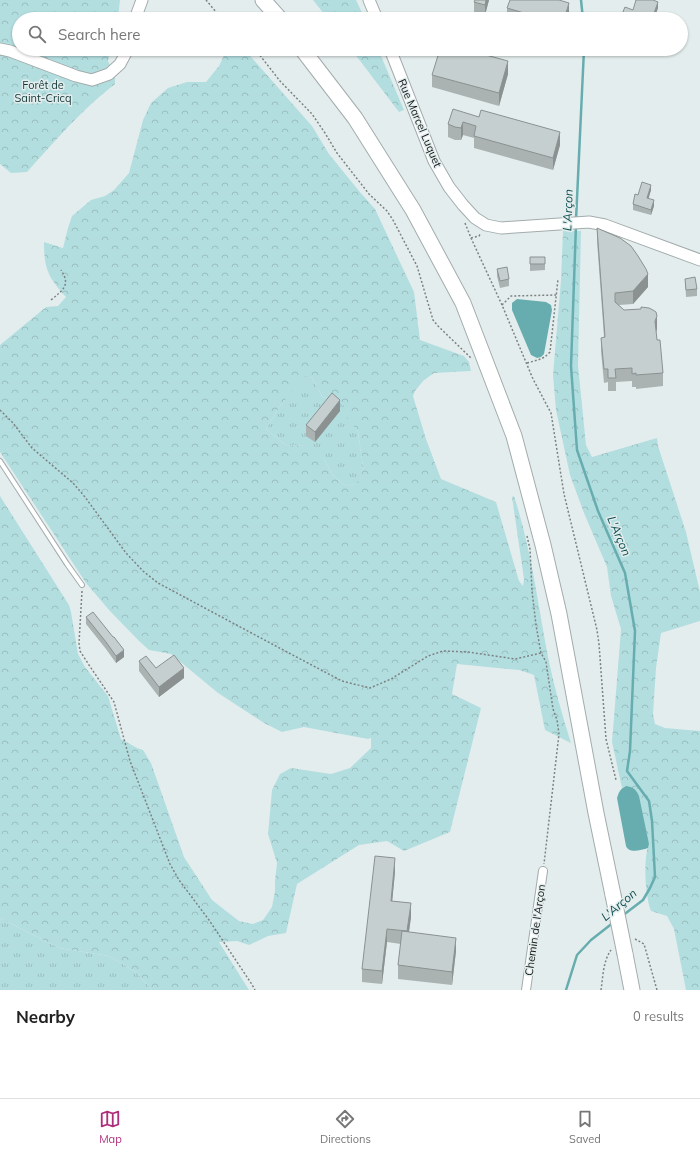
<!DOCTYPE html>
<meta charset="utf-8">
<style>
body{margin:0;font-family:Mulish,sans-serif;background:#f6f6f6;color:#222}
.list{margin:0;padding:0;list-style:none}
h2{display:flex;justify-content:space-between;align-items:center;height:52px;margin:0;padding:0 16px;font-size:17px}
h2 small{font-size:13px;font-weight:400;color:#767676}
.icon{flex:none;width:22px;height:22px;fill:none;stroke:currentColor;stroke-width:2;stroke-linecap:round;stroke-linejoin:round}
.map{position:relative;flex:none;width:700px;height:990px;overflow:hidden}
.search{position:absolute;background:#fff;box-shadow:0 1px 3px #0004;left:12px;right:12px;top:12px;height:44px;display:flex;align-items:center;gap:10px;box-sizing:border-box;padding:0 14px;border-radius:22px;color:#767676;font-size:15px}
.sheet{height:108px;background:#fff}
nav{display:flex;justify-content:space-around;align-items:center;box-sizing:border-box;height:56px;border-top:1px solid #e0e0e0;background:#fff;font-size:11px;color:#767676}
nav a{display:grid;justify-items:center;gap:2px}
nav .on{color:#ae2e7b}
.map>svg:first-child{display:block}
</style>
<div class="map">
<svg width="700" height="990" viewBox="0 0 700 990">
<defs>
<pattern id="grass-tufts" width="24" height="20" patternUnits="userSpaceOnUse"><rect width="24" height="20" fill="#b3dee0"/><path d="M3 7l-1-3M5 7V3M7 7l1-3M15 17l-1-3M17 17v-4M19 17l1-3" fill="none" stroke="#99bebf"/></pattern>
<pattern id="forest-crowns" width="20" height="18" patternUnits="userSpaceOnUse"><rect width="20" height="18" fill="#b3dee0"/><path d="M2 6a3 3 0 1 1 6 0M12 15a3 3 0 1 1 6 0" fill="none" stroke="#99bebf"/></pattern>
</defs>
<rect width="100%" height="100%" fill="#e4eded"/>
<path fill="url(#grass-tufts)" d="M305 375 312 378 323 398 330 395 349 409 346 415 358 432 363 467 358 483 347 486 335 478 324 460 302 445 287 446 266 429 280 406Z
M0 918 59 948 109 956 136 972 152 990H0Z"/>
<path fill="url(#forest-crowns)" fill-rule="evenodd" d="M0 0H120L118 19H19V49H111L108 61 115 76V84C82 109 55 141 27 172L11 173 0 164Z
M313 0H356L365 19H328Z
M227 49H244L312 126 329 154 359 191 375 209 414 292 420 340 464 356 469 362 471 371 434 373 423 381 415 391 413 396 426 439 441 479 496 502 519 581 523 586 524 579 512 497 514 496C531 548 538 604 548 657 554 686 562 715 571 743L545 730 534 675 519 670 457 664 452 694 481 708 450 832 404 851 387 841 359 845 297 884 286 933 268 936 249 945 237 941 219 942 249 990H152L136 972 109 956 59 948 0 918V496L69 605 71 612 78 654 85 667 108 696 121 739 137 748 143 750 151 763 184 857 212 900 239 921 253 924 263 920 272 907 275 891V881L277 863 268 834 272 790 280 774 291 768 331 774 350 768 371 748V738L368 739 304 727 282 732 264 723 218 693 171 654 149 650 139 641 109 610 86 583 0 452V345L46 307 58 306 66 297C48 277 44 269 44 242L63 248 68 228 72 216 91 200 105 196 114 190 129 173 143 120 151 103 168 88 187 82H206L219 66ZM305 376 312 378 323 398 330 395 348 409 345 415 358 432 363 467 357 483 347 486 335 478 324 460 314 451 302 445 287 446 266 429 280 406Z
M351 49H378L404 110 399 112Z
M563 231H581L578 365 586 445 592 457 657 438 658 446 686 532 700 592V621L661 633 656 668 653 714 655 724 665 728 700 731V990H686L674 929 667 916 651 911C645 897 643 858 649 844L626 786 622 788 612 742 615 705 621 629 611 596 607 567 584 513 570 475 556 410 553 375 561 280Z"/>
<path fill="#67adaf" d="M517 299 546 302 551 305 552 310 544 354 541 357 537 358 531 355 512 310V303Z
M626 786C633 787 636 789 639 796L649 844 648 848C641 850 629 854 626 846L617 798C619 792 620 789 626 786Z"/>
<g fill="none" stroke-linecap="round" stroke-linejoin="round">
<path stroke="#67adaf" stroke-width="2.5" d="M581 0 583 19
M576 220 584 49
M576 225 571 366 577 450 598 511 625 573 635 631 630 751 627 771 649 801 652 821 655 877 650 888 643 900 622 916
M566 990 577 955 591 940 614 922"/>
<defs>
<path id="lane" d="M0 461 67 564 82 585"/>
<path id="street" d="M526 990 543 871"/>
<path id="secondary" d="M369 0 377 19
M135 19 142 0
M0 49 10 51 76 76 92 80 109 74 120 64 128 49
M390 49 434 161 449 187 463 205 475 218 486 225 501 228 589 222 605 225 700 260"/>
<path id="highway" d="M263 0 280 19
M302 49 355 118 413 210 463 303 514 436 543 545 559 614 596 813 613 895
M625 954 632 990"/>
</defs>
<use href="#lane" stroke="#a3acac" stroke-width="6"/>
<use href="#street" stroke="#a3acac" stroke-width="10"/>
<use href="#secondary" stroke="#a3acac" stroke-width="13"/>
<use href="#highway" stroke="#a3acac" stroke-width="17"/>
<path stroke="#7c8282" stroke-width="1.5" stroke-dasharray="2 2" stroke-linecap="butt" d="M206 0 222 19
M255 49 280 81 312 114 325 133 337 153 369 194 387 211 393 220 417 266 433 320 438 326 471 358
M465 223 471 238 502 305 533 379 551 413 564 494 597 630 599 644 606 739 616 780
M471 238 479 236 481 233
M51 300C63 290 71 285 61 270
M502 305 511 296 556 295
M527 363C537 360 543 360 550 352L558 279
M0 410 13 423 32 448 73 483 85 497 126 553 143 571 158 583 287 652 342 681 370 688 391 679 428 656 443 651 468 652 515 659 541 653
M527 536 530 549 532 591 536 625 541 653 546 662 553 709 557 720 559 734 544 864
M82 591 79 643 80 651 89 665 114 702 130 761 170 864 179 880 209 920 251 983 255 990
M635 939 644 944 657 990
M601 990C603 977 603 961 611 950"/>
<use href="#lane" stroke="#fff" stroke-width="4"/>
<use href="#street" stroke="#fff" stroke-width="8"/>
<use href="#secondary" stroke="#fff" stroke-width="11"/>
<use href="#highway" stroke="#fff" stroke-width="15"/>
<defs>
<path id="highway-bridge" d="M613 895 625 954"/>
</defs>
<use href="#highway-bridge" stroke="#a3acac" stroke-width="17" stroke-linecap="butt"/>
<use href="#highway-bridge" stroke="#fff" stroke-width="15"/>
</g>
<path fill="#aab2b2" d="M489 0 485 15 474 12V2Z
M507 8 569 17 568 19H507Z
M658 8 654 19H622V14L633 10Z
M508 74 499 106 432 87V75Z
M479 117 560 145 553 170 474 148V138L463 135 461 140H455L448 137V124Z
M651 190 648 199 654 206 651 215 633 210V204L638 195Z
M597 228 648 287 633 304 619 305 624 310 657 329 656 332 657 340 663 373V386L636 389V387H632V381L616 382V391H608V382L604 383 601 351V338L604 337 597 241Z
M530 257H545V270L530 271Z
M497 269 509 279V286L500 288 497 276Z
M685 279 697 289V296L686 297Z
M340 411 315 442 306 436V425Z
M86 617 124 657 116 663 106 649 86 624Z
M139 661 156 668 184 678 159 697 139 671Z
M395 872 392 901 411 917 409 932 456 951 452 985 398 979V965L401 944 387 942 382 984 362 982V969Z"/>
<path fill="#8b9191" d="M486 0H489L485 15V5Z
M658 2V8L654 19H652Z
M569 3V17L568 19H565V16Z
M508 61V74L499 106V93Z
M463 122V135L461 140V128Z
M560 132V145L553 170V158Z
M651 185V190L647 204V198Z
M654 200V206L651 215V210Z
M648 274V287L633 304V291Z
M657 316V329L655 334V321Z
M340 400V411L315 442V432Z
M124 650V657L116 663V656Z
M184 668V678L159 697V687Z
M395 858V872L391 914V901Z
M411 903V917L407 945V931Z
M387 929V942L382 984V971Z
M456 938V951L452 985V972Z"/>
<path fill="#c6cfcf" stroke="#8b9191" d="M475 0H486L485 5 474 2Z
M510 0H559L569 3 565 16 567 17 566 19H544L507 8Z
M636 0H653L658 2 652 19H646L632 14 630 18 622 14 625 7 633 10Z
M440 49H464L508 61 499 93 432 75Z
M453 109 479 117 481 110 560 132 553 158 474 136 476 126 463 122 461 128 455 127 448 124Z
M642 182 651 185 647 198 654 200 651 210 633 204 635 194 638 195Z
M597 228 620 238 631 246 638 256 646 269 648 274 633 291 615 293V302L624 310 641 309V307L649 308 653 310 656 312 657 316 655 321 657 340H660L663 373 636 375V373L632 374V368L615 369 616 378H608V369H604L601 338 605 337Z
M530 257H545V264H530Z
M507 267 509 279 500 281 497 269Z
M695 277 697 289 686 290 685 279Z
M332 393 340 400 315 432 306 425Z
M93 612 113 637H114L124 650 116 656 106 642 86 617Z
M174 655 184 668 159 687 139 661 146 656 156 668Z
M375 856 395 858 391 901 411 903 407 931 387 929 382 971 362 969Z
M402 931 456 938 452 972 398 965Z"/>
<g text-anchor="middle" stroke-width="3" stroke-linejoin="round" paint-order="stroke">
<g font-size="11" fill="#133738" stroke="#e4eded">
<text x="43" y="89">Forêt de<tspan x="43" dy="13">Saint-Cricq</tspan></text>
</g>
<g font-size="11" fill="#101313" stroke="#e4eded">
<text transform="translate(420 123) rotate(67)" y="4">Rue Marcel Luquet</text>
<text transform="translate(535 930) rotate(-82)" y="4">Chemin de l'Arçon</text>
</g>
<g font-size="12" font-style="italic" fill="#0e4e50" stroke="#e4eded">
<text transform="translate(568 210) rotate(-88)" y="4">L'Arçon</text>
<text transform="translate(619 536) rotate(67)" y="4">L'Arçon</text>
<text transform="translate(619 905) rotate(-40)" y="4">L'Arçon</text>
</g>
</g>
</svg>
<div class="search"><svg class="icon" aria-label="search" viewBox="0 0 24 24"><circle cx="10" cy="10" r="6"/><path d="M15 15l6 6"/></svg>Search here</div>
</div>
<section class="sheet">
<h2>Nearby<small>0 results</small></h2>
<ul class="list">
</ul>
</section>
<nav>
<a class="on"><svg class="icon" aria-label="map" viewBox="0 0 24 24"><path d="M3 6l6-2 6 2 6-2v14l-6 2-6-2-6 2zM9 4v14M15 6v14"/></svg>Map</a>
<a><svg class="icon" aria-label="directions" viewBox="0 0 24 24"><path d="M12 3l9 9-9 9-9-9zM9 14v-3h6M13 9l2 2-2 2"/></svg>Directions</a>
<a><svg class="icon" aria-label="saved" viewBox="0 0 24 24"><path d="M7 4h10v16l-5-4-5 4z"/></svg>Saved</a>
</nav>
